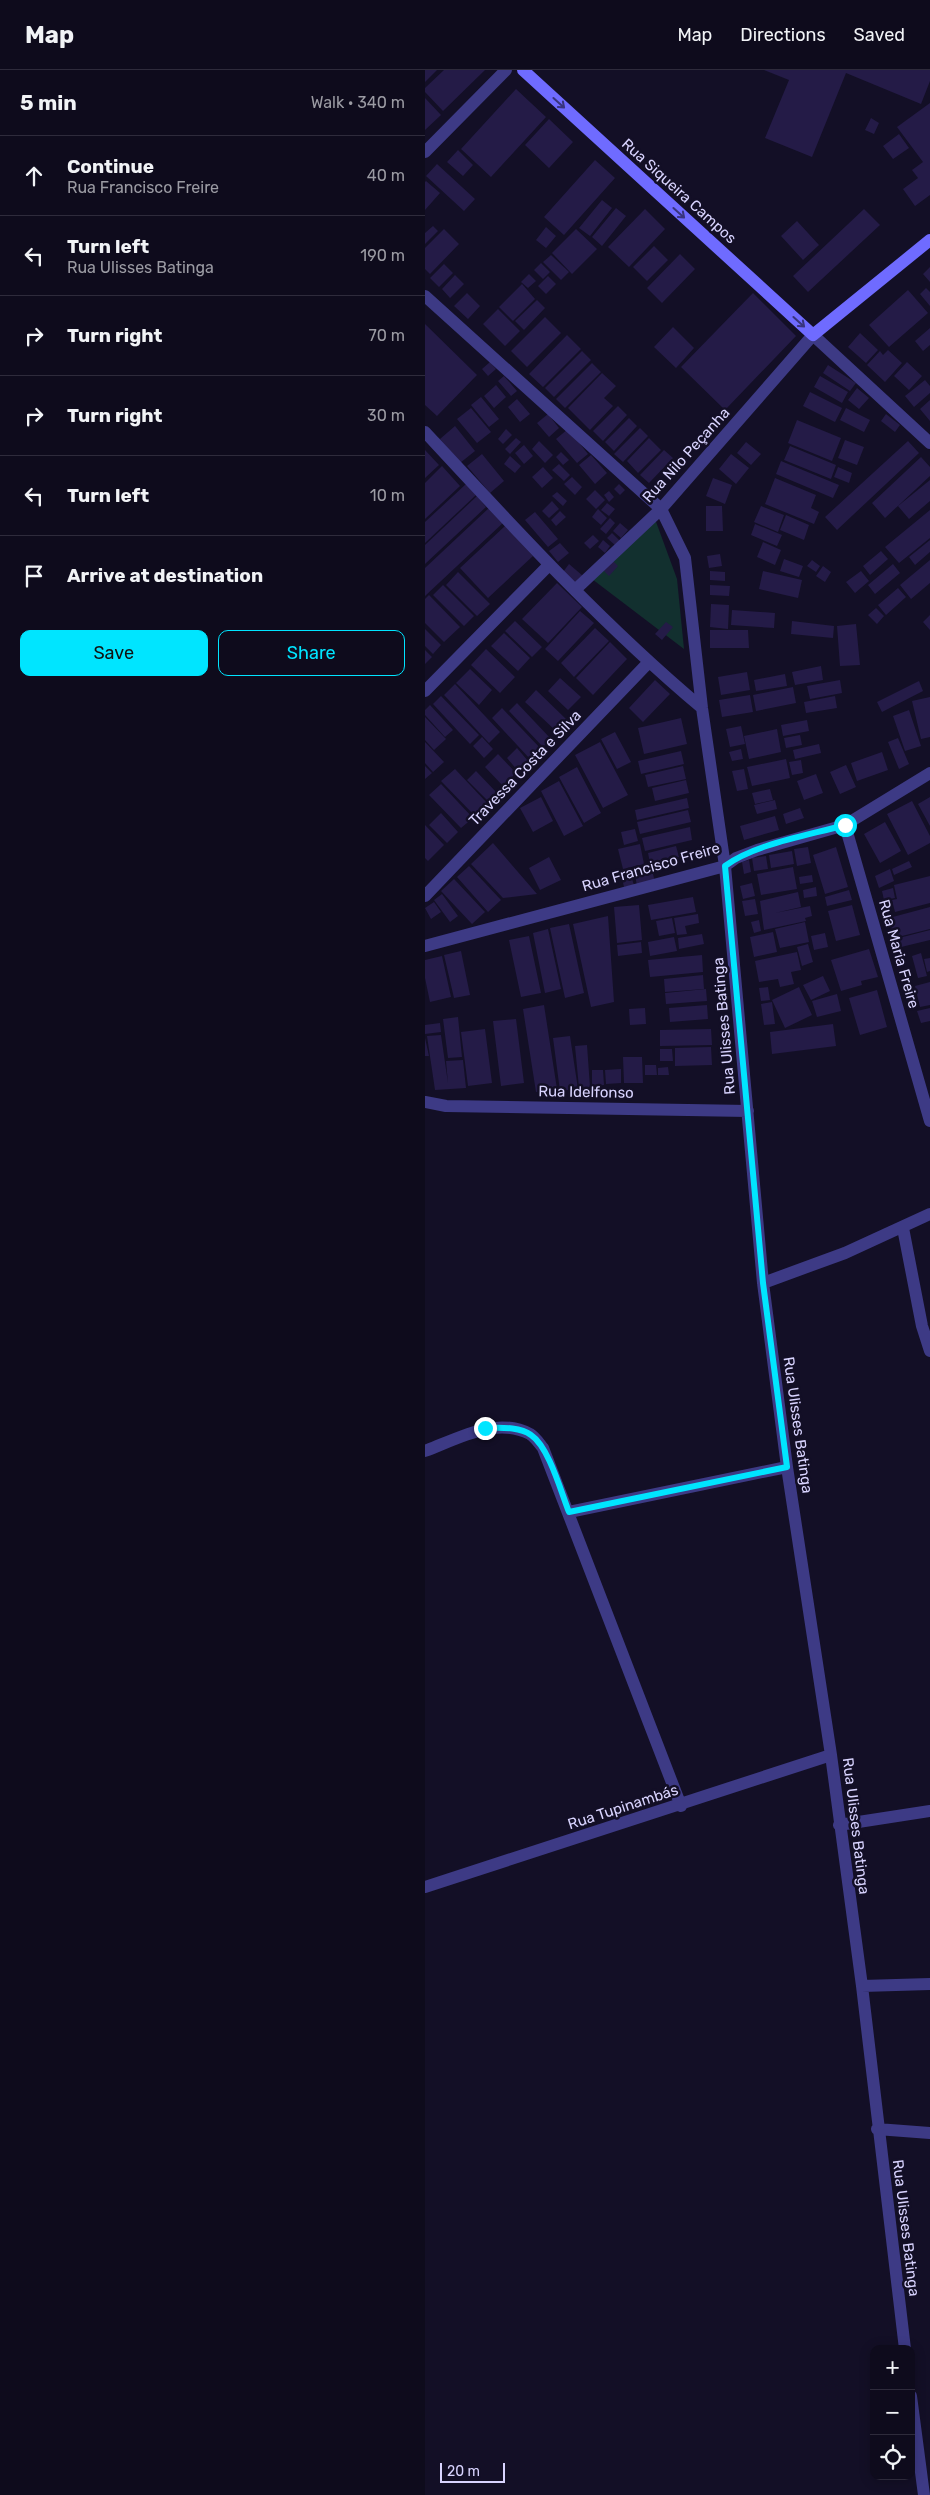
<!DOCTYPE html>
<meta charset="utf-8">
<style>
body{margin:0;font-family:Rubik,sans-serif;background:#171425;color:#f1f3f6}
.controls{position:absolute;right:15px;bottom:15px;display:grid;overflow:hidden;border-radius:10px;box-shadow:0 2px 12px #0003}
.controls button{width:45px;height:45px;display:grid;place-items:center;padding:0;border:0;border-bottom:1px solid #2e2b3b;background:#0e0b1c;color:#f1f3f6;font:25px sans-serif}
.scale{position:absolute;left:15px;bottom:12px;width:65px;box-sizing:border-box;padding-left:5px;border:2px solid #d9d4ff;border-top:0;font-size:14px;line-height:18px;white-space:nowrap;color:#d9d4ff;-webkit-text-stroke:4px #130f26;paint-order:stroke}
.stop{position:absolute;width:15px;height:15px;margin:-11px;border:4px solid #00e5ff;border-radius:50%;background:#fff}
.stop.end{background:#00e5ff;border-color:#fff;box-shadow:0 1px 5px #0008}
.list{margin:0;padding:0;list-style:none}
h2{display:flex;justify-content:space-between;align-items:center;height:65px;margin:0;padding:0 20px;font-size:21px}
h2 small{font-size:16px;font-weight:400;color:#9b9ba3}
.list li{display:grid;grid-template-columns:32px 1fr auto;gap:15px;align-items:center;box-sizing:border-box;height:80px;padding:0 20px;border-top:1px solid #2e2b3b}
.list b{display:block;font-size:19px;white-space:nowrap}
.list p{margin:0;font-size:16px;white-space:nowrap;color:#9b9ba3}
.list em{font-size:16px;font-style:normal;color:#9b9ba3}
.actions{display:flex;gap:10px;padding:15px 20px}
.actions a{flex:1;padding:11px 0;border:1px solid #00e5ff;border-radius:10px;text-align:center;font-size:18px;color:#00e5ff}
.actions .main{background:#00e5ff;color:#111}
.icon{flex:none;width:28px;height:28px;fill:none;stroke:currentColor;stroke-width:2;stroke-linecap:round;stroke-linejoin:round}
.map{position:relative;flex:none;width:505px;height:2425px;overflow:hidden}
header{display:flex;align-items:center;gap:30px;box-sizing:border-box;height:70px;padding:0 25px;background:#0e0b1c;border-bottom:1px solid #2e2b3b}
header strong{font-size:24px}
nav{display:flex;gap:28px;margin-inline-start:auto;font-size:18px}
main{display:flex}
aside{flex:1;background:#0e0b1c}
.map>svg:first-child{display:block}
</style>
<header>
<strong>Map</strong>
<nav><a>Map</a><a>Directions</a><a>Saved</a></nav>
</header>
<main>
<aside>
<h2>5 min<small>Walk · 340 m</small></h2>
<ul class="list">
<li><svg class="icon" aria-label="ahead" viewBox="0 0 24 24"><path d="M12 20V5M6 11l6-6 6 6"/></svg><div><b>Continue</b><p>Rua Francisco Freire</p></div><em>40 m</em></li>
<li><svg class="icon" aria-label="left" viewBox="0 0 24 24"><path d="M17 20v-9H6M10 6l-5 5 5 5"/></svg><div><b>Turn left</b><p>Rua Ulisses Batinga</p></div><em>190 m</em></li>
<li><svg class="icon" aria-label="right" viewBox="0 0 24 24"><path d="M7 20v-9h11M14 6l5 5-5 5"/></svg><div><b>Turn right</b></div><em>70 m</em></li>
<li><svg class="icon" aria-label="right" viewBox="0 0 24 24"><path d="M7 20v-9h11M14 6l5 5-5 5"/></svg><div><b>Turn right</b></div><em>30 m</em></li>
<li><svg class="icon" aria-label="left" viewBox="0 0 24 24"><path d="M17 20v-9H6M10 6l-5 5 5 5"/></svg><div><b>Turn left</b></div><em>10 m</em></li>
<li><svg class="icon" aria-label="arrive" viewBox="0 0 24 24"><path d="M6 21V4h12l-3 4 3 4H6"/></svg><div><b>Arrive at destination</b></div></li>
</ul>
<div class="actions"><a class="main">Save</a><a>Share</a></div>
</aside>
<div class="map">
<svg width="505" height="2425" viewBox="0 0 505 2425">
<rect width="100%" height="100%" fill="#130f26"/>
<path fill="#12302f" d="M230 449 252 509 259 579 167 509Z"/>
<path fill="#241b47" d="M0 0H12L0 12Z
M19 0H60L18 41 0 22V18Z
M339 0H505V11L496 34 421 3 387 87 340 68 364 10Z
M91 19 121 47 66 107 36 79Z
M0 28 16 45 0 60Z
M505 33V125L490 136 478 119 493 108 487 100 498 92 472 57Z
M446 48 454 53 449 64 440 60Z
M124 49 148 72 124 98 100 75Z
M474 64 484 78 468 89 458 76Z
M33 80 48 95 38 106 22 92Z
M170 90 190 108 139 165 119 147Z
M12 94 50 129 39 141 1 106Z
M1 111 15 123 0 140V112Z
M177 130 187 138 165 166 154 158Z
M191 138 201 146 177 176 167 167Z
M220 139 240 159 204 197 183 177Z
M439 139 455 155 383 222 368 206Z
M372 151 394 175 378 190 356 166Z
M8 156 13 161 0 174V163Z
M121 157 131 166 121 178 111 170Z
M19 159 34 174 5 204 0 199V178Z
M151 159 172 179 147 204 127 183Z
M229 176 243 190 222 211 208 197Z
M255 184 270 199 237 233 222 218Z
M126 185 144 202 136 210 118 192Z
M116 193 125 202 118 209 109 200Z
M19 194 28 203 14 217 5 208Z
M505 197V212L498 204Z
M104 204 111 211 103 218 96 212Z
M30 205 39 214 25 228 17 219Z
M123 206 131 214 121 224 113 216Z
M97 214 110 229 88 251 74 237Z
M501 218 505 222V236L495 224Z
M483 220 503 243 464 277 444 255Z
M42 223 55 236 43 249 29 236Z
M328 223 371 266 300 340 256 297Z
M112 230 120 238 99 260 90 251Z
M73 239 95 261 80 276 58 254Z
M120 247 136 263 102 297 86 281Z
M0 254 52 305 12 346 0 335Z
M248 257 269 278 251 298 229 277Z
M505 258V275L498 281 490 271Z
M435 263 453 280 441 293 423 277Z
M142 265 156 279 118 317 104 304Z
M463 280 477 293 460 312 442 295 455 281 458 285Z
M157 281 166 290 129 327 120 318Z
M65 292 71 299 63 306 57 299Z
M482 292 497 306 484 320 469 306Z
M167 293 176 302 140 338 131 329Z
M403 295 431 313 425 321 398 303Z
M177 303 191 316 179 328 188 336 165 360 143 338Z
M79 306 92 321 86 326 73 311Z
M395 306 423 322 417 333 389 317Z
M500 310 505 316V323L489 337 480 326Z
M71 315 81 327 69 338 59 326Z
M432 318 444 328 434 339 423 330Z
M385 322 417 338 410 352 378 336Z
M56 327 74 349 64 357 46 335Z
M92 329 105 344 95 352 83 337Z
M505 330V351L495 339Z
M193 336 202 345 178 371 168 361Z
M46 338 66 362 52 373 32 349Z
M421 338 445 350 439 362 415 350Z
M123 344 134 358 124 367 112 353Z
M461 344 475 355 470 362 456 351Z
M204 348 212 356 189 381 180 372Z
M372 350 416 368 407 391 363 373Z
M30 356 50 381 35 393 15 369Z
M215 358 223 366 198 392 189 384Z
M81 359 87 365 78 374 73 369Z
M143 359 163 384 152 393 131 369Z
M91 368 96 372 85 384 80 379Z
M224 368 236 380 213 403 202 391Z
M420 370 439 377 432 395 413 388Z
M114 371 128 385 120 393 107 379Z
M483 371 494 383 412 460 400 447Z
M321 372 336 384 326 395 312 383Z
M99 375 108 386 99 394 90 383Z
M365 376 411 395 406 409 359 390Z
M0 380 14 395 0 408Z
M239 380 248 388 224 413 215 405Z
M136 382 144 390 138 395 131 387Z
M57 384 79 411 65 423 42 396Z
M306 384 324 398 311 414 294 399Z
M166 385 182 403 170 414 154 395Z
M85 386 96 396 90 403 79 394Z
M496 387 505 397V406L460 448 447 433Z
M356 391 414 415 408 428 351 404Z
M134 394 145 405 139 411 127 400Z
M17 396 35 416 0 449V413Z
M118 397 128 408 117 418 107 407Z
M413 397 427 403 424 413 409 407Z
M147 407 157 417 150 425 139 414Z
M288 408 307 415 300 434 281 426Z
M350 408 391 425 386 438 394 442 389 454 340 434Z
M505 410V431L484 449 473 436Z
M41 414 51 425 0 473V452Z
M194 414 200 420 195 425 189 419Z
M170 420 180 430 171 439 161 429Z
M184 421 189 427 184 432 179 425Z
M132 422 142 431 138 436 127 426Z
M52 426 61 437 0 494V475Z
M127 431 134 439 124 448 117 441Z
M182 433 190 439 184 446 176 440Z
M281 436H297L298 461H281Z
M336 436 359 445 353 462 329 452Z
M65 437 79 452 0 526V498Z
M173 439 182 448 176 455 167 447Z
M505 440V468L474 493 460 477Z
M135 441 141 447 131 456 126 450Z
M110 442 133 469 123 477 100 450Z
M361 445 384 455 379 470 355 460Z
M185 448 190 453 181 464 175 459Z
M195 453 203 460 196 468 188 461Z
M330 454 357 465 352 476 326 465Z
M80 456 108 486 63 528 35 498Z
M187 463 195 471 191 476 182 468Z
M168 465 174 471 165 479 159 473Z
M178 470 185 476 180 483 173 477Z
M505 470V482L490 495 484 487Z
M338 472 356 480 350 495 332 487Z
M135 473 144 483 133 492 124 481Z
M456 481 463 489 445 505 438 496Z
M295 484 297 496 284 498 282 486Z
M185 488 193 496 184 506 176 498Z
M359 489 378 496 374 507 355 501Z
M387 490 395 496 391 502 382 496Z
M505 490V513L486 529 475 515Z
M144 494 158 506 152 514 138 502Z
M468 494 475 503 450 524 443 515Z
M398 496 406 502 400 512 391 506Z
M285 501 300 502V511L285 510Z
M338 501 377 510 373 528 334 519Z
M436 501 444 511 430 523 421 512Z
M33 502 65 534 52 546 21 515Z
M132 513 157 537 123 573 97 549Z
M18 515 49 546 39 556 8 525Z
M285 515 305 516 304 526 285 525Z
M473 518 481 527 461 545 453 535Z
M4 525 35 557 19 572 0 553V529Z
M286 534 304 535 303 559 285 557Z
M451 538 459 546 452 554 443 545Z
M307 540 350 543 349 558 306 555Z
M155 541 169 553 133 591 120 579Z
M505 545V560L498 552Z
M90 551 117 577 107 587 80 561Z
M367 551 409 556 408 568 366 564Z
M241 552 248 557 237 570 230 564Z
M431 554 435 595 415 596 412 556Z
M170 558 184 571 149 607 136 593Z
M0 559 16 575 8 584 0 576Z
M285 560H323L324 578H285Z
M79 563 105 588 93 601 66 576Z
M185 572 202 589 168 625 151 608Z
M61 579 90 607 75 623 46 595Z
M0 580 7 587 0 594Z
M396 596 398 610 370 615 367 602Z
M45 599 67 620 54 635 31 613Z
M322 602 325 620 296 625 293 607Z
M360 604 362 616 331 621 329 610Z
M135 608 156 627 143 640 123 621Z
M230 610 245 624 218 652 204 638Z
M415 610 417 623 385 629 382 616Z
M494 611 498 621 457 642 452 632Z
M30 614 75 662 64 673 19 625Z
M368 617 371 633 331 641 328 625Z
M111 620 141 649 130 660 100 632Z
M325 625 328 642 297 647 294 630Z
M16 626 54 665 45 674 8 634Z
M410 626 412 638 381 643 379 632Z
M505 627V667L496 669 487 631Z
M92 633 126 669 118 677 84 641Z
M5 635 28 660 20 667 0 645V640Z
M77 638 116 679 105 689 67 648Z
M484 640 496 676 480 681 468 646Z
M0 647 21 669 9 680 0 670Z
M256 648 262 674 219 684 213 658Z
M382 650 384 661 358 666 356 655Z
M316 656 320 674 305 677 301 659Z
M352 659 356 682 324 689 319 666Z
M190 662 206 692 192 699 176 669Z
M375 665 377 675 361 678 359 668Z
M57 667 68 679 59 688 48 676Z
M473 668 484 694 474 699 463 672Z
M0 672 19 692 8 702 0 693Z
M175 672 203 725 178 738 150 685Z
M394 674 396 683 370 689 368 680Z
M92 678 103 691 93 701 82 688Z
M316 679 318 689 307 691 304 682Z
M256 681 259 694 216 704 213 691Z
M457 682 463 700 432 711 426 693Z
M73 684 91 703 78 716 60 697Z
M361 689 365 708 327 716 322 697Z
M376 690 378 703 367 705 364 692Z
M421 695 431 717 415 724 405 702Z
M0 696 7 703 0 709Z
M258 696 261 709 223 717 220 705Z
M152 697 176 743 159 753 134 707Z
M30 699 62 733 49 745 16 711Z
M319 699 323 719 312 721 307 701Z
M51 701 72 723 63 731 42 710Z
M391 704 398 723 379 730 372 711Z
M261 710 264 723 230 731 227 718Z
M134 711 158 756 139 766 116 721Z
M16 714 48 748 36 758 4 725Z
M345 719 348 730 330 734 327 723Z
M116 727 128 751 108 762 95 738Z
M505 727V756L493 734Z
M262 728 264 738 212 750 210 740Z
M350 730 352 739 332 744 329 735Z
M487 731 505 766V773L483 785 462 744Z
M375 738 379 748 361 754 358 744Z
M263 740 266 752 215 764 212 752Z
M16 743 33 762 22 773 4 755Z
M350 746 354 760 319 770 315 756Z
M460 752 476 781 455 793 439 764Z
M0 755 19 775 3 791 0 788Z
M265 757 267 770 220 781 217 768Z
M210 759 213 771 199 775 196 762Z
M68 773 112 824 78 828 46 794Z
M215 774 219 794 198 799 193 779Z
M251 776 254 787 225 793 223 783Z
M383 777 386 793 372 796 369 779Z
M411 777 423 817 400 824 388 785Z
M367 781 369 794 346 798 344 785Z
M341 786 343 799 329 801 327 788Z
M124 787 136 810 115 820 104 798Z
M324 790 326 802 319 804 317 792Z
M484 791 487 797 469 805 467 799Z
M44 796 76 830 63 842 32 807Z
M368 797 372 819 336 825 332 804Z
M465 799 469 811 454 818 450 806Z
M227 800 230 812 212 816 210 805Z
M387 805 388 812 375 814 374 807Z
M206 806 209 815 199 817 197 808Z
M505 806V833L470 842 467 830 472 829 469 815Z
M29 809 60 842 47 854 16 821Z
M327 813 330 826 318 829 315 816Z
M391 817 392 826 379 828 378 820Z
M468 818 470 828 459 830 457 821Z
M424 820 427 830 402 836 400 827Z
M373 822 376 837 350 843 385 836 387 846 380 848 381 851 339 860 335 831Z
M17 824 33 846 25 852 9 830Z
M268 827 271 842 226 850 223 835Z
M330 829 333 844 320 846 317 831Z
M9 832 16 842 6 849 0 838Z
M214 835 217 870 192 873 189 837Z
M427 835 435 865 411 871 403 841Z
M505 837V859L469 868 464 848Z
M273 844 274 853 260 856 262 864 252 865 249 848Z
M183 846 189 932 166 937 148 854Z
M247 848 250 863 234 866 231 851Z
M334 850 336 861 329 863 326 852Z
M380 852 384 872 355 878 350 859Z
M144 854 159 923 140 928 125 858Z
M123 859 136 919 120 923 108 863Z
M505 860V870L472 878 470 869Z
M348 862 352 882 329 887 325 867Z
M400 863 403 877 389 880 386 866Z
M277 864 279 874 254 879 253 868Z
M104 866 116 923 96 927 84 870Z
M249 867 252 881 225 886 223 872Z
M216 872 217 883 193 886 192 875Z
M383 874 388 892 377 896 372 877Z
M444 879 453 907 436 911 437 915 416 921 406 890Z
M36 881 45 925 29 928 19 885Z
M372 882 376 900 366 902 369 914 355 917 353 909 334 912 330 891Z
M496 883 502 906 493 908 487 886Z
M277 885 278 902 225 907 223 890Z
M17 886 26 927 5 932 0 908V890Z
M505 888V901L502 902 499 889Z
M278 905 279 919 240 922 239 909Z
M398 906 405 921 386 930 378 915Z
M505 912V935L495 937 490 916Z
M343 917 345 930 336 931 334 918Z
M374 917 387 945 360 958 347 930Z
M281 919 282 931 241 934 240 923Z
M452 920 462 957 435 965 424 928Z
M412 924 416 941 392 947 387 931Z
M347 932 350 954 339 955 336 934Z
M119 935 132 1019 111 1022 98 939Z
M282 935 283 949 245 952 244 938Z
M220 938 221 954 205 955 204 939Z
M505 938V951L496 953 492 941Z
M33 947 37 987 23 988 18 949Z
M91 949 99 1013 76 1016 68 951Z
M15 953 16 962 0 964V955Z
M408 954 411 976 347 984 345 962Z
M60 959 67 1013 43 1016 36 962Z
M286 959 287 975 235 976V960Z
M16 965 23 1013 21 991 38 990 41 1018 10 1020 2 966Z
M145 966 153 1019 135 1021 128 968Z
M0 968 4 986H0Z
M162 975 165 1017 154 1018 150 976Z
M286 977 287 995 250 996V978Z
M235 979H247L248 991H235Z
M198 987H217L218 1013H199Z
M220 995H231L232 1005H220Z
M243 997 244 1005H233V998Z
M196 999V1013L181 1014 180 1000Z
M167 1000H178L179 1015 167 1016Z"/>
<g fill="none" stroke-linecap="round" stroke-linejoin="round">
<path stroke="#3d3a85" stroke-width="12" d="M0 82 81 0
M0 226 236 439 260 488 277 638 300 796 338 1213 362 1397 406 1685 437 1916 480 2279
M0 362C89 458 177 554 277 638
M150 520 236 439 388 265 505 373
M0 621 124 495
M420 755 505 1051
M0 826 223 593
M0 876 300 796 311 788 332 780 420 755 505 703
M0 1032 21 1036 323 1041
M478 1158 497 1256 505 1281
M338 1213 420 1183 505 1144
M0 1381C32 1369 71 1346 105 1364 110 1367 114 1373 118 1378L256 1736
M144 1442 362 1397
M414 1755 505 1741
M0 1817 406 1685
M437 1916 505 1914
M452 2059 505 2063
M486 2326 499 2425"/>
<path stroke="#6f6bff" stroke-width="12" d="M98 0 388 265 505 170"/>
</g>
<defs><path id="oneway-shaft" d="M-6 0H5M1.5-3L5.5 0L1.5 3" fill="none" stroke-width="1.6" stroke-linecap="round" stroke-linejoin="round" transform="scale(1.25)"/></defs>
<g stroke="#38347d">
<use href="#oneway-shaft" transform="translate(134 33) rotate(42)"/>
<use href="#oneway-shaft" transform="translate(254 143) rotate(42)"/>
<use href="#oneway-shaft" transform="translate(374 252) rotate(42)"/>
</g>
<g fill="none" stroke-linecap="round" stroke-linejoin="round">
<path stroke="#00e5ff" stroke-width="6" d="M60 1358C74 1358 94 1356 106 1365 124 1377 136 1422 144 1442L362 1397 338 1213 300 796C329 774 385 765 420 755"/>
</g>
<g text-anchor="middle" stroke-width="5" stroke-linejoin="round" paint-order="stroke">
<g font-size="15" fill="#d9d4ff" stroke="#130f26">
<text transform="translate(254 121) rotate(42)" y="5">Rua Siqueira Campos</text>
<text transform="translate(261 385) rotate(-48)" y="5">Rua Nilo Peçanha</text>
<text transform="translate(100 698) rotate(-46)" y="5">Travessa Costa e Silva</text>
<text transform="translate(226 797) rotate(-16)" y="5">Rua Francisco Freire</text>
<text transform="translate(474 884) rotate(74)" y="5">Rua Maria Freire</text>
<text transform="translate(299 956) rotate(-95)" y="5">Rua Ulisses Batinga</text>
<text transform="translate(161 1022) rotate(1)" y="5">Rua Idelfonso</text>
<text transform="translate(373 1355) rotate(82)" y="5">Rua Ulisses Batinga</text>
<text transform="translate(198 1737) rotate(-18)" y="5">Rua Tupinambás</text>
<text transform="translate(431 1756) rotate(83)" y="5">Rua Ulisses Batinga</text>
<text transform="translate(481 2158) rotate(83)" y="5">Rua Ulisses Batinga</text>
</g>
</g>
</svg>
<div class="controls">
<button>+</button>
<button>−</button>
<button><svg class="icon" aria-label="locate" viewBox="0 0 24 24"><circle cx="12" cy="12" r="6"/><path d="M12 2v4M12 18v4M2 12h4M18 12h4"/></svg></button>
</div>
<div class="scale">20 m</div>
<div class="stop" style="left:420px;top:755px"></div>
<div class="stop end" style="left:60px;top:1358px"></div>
</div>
</main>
